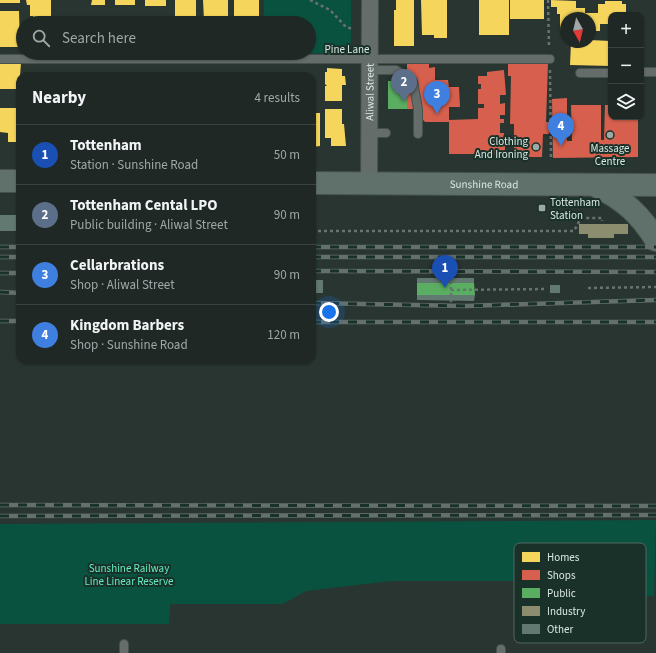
<!DOCTYPE html>
<meta charset="utf-8">
<style>
body{margin:0;font-family:"Source Sans 3",sans-serif;background:#2c3432;color:#f1f3f6}
.controls{position:absolute;right:12px;top:12px;display:grid;overflow:hidden;border-radius:8px;box-shadow:0 1px 3px #0004}
.controls button{width:36px;height:36px;display:grid;place-items:center;padding:0;border:0;border-bottom:1px solid #3c4442;background:#1f2825;color:#f1f3f6;font:20px sans-serif}
.compass{position:absolute;left:560px;top:12px;width:36px;height:36px;border-radius:50%;background:#1f2825;box-shadow:0 1px 3px #0004;rotate:172deg}
.you{position:absolute;left:329px;top:312px;width:14px;height:14px;margin:-10px;border:3px solid #fff;border-radius:50%;background:#1a73e8;box-shadow:0 0 0 6px #1a73e833}
.badge{display:grid;place-items:center;width:26px;height:26px;border-radius:50%;background:#1a73e8;color:#fff;font-size:13px;font-weight:700}
.pin{position:absolute;translate:-50% -33px;filter:drop-shadow(0 1px 2px #0008)}
.pin::after{content:'';position:absolute;top:21px;width:14px;height:12px;background:inherit;clip-path:polygon(0 0,100% 0,50% 100%)}
.list{margin:0;padding:0;list-style:none}
h2{display:flex;justify-content:space-between;align-items:center;height:52px;margin:0;padding:0 16px;font-size:17px}
h2 small{font-size:13px;font-weight:400;color:#a1a6a7}
.list li{display:grid;grid-template-columns:26px 1fr auto;gap:12px;align-items:center;box-sizing:border-box;height:60px;padding:0 16px;border-top:1px solid #3c4442}
.list b{display:block;font-size:15px;white-space:nowrap}
.list p{margin:0;font-size:13px;white-space:nowrap;color:#a1a6a7}
.list em{font-size:13px;font-style:normal;color:#a1a6a7}
.icon{flex:none;width:22px;height:22px;fill:none;stroke:currentColor;stroke-width:2;stroke-linecap:round;stroke-linejoin:round}
.map{position:relative;flex:none;width:656px;height:653px;overflow:hidden}
.search{position:absolute;background:#1f2825;box-shadow:0 1px 3px #0004;left:16px;top:16px;width:300px;height:44px;display:flex;align-items:center;gap:10px;box-sizing:border-box;padding:0 14px;border-radius:22px;color:#a1a6a7;font-size:15px}
.panel{position:absolute;background:#1f2825;box-shadow:0 1px 3px #0004;left:16px;top:72px;width:300px;height:292px;border-radius:12px}
.map>svg:first-child{display:block}
</style>
<div class="map">
<svg width="656" height="653" viewBox="0 0 656 653">
<rect width="100%" height="100%" fill="#293531"/>
<path fill="#0a5240" d="M264 0H351V54L286 53H309V23H264Z
M656 520 654 596H632V581H391L306 591 283 604H170L169 624H0V524Z"/>
<path fill="#f6d55c" d="M0 0H20V3H0Z
M26 0H51V23H33V16H30V5H27Z
M92 0H105V5H91Z
M115 0H135V5H115Z
M145 0H166V6H145Z
M175 0H196V23H175Z
M203 0H228V20H204Z
M234 0H259V23H234Z
M396 0H414V46H394V10H396Z
M421 0H447V38H434V35H422Z
M479 0H509V35H479Z
M510 0H544V19H510Z
M551 0 576 1V8H585V13H598V4H605V1H622V4H626V12H624V15H611V24H600V31H590V18H566V31H560V14H557V7H551Z
M0 11H19L20 47H0Z
M81 18H100V23H82Z
M590 40 611 41V66L570 65 571 42H590Z
M0 63H21L19 89H0Z
M327 68 342 69V76H345L346 85H342V101H325V86H327L325 84V72H327Z
M0 108H20V142H8V133L0 132Z
M325 109H342V124H344L346 146H331V138H325Z
M312 113H320V146L312 147Z"/>
<path fill="#d6604d" d="M508 62 548 63 546 122H549V134H543L542 157H514V124H510L511 76H508Z
M407 63H429V68L435 67V80H448L449 87H459L460 107H449V120L478 119V108H484V104H478V89H481V84H478V76H487V72L504 70 506 95H500V104L505 103V115H500V119H504V123H500V133H504L503 145H505V157H496V155L478 157V154H449V122H425L413 109H407V81H400L407 73Z
M567 98V141H572L571 105H601V140H604L605 105H611V117H638V157L553 158 552 99Z"/>
<path fill="#5aae61" d="M388 81H407V109H388Z
M417 283H474L475 295H417Z"/>
<path fill="#8c8c6e" d="M579 224H628V234H614V238H588V234H579Z"/>
<path fill="#627971" d="M0 215H20V231H0Z
M417 278H474V283H417Z
M312 280H323V293H312Z
M550 285H560V293H550Z
M417 295H475L474 301 417 300Z"/>
<g fill="none" stroke-linecap="round" stroke-linejoin="round">
<defs>
<path id="service" d="M0 59H550
M370 70H396L413 81 418 109V134
M641 72H656
M580 73H611
M370 133H386
M501 649V653
M124 653V644"/>
<g id="minor">
<path id="s1" d="M369 183 370 0"/>
</g>
<g id="primary">
<path d="M0 181H20"/>
<path id="s2" d="M312 183 656 185"/>
<path d="M596 186C624 200 639 213 656 240"/>
</g>
</defs>
<use href="#service" stroke="#46514d" stroke-width="10"/>
<use href="#minor" stroke="#46514d" stroke-width="18"/>
<use href="#primary" stroke="#46514d" stroke-width="24"/>
<path stroke="#6a726f" stroke-width="2.5" stroke-dasharray="3 3" stroke-linecap="butt" d="M310 0 330 10 346 27 353 29
M548 0 549 47
M550 70 551 159
M312 231H574L581 218H602V221
M588 288 656 287
M451 290 547 289
M451 302V276"/>
<use href="#service" stroke="#646d69" stroke-width="8"/>
<use href="#minor" stroke="#646d69" stroke-width="16"/>
<use href="#primary" stroke="#60706a" stroke-width="22"/>
<defs>
<path id="rail" d="M0 247H20
M312 247H656
M0 257H20
M312 257H656
M312 271 656 272
M0 273H20
M0 292 20 293
M312 303 465 306 656 300
M0 321H20
M312 322H656
M0 505 656 506
M0 516 656 515"/>
</defs>
<use href="#rail" stroke="#65706c" stroke-width="4.5"/>
<use href="#rail" stroke="#193129" stroke-width="3" stroke-dasharray="9" stroke-linecap="butt"/>
</g>
<g fill="#9ca9a4" stroke="#193129" stroke-width="1.5">
<circle cx="610" cy="135" r="4"/>
<circle cx="536" cy="147" r="4"/>
<rect x="538" y="204" width="8" height="8" rx="2"/>
</g>
<g text-anchor="middle" stroke-width="4" stroke-linejoin="round" paint-order="stroke">
<g font-size="11" fill="#dae8e2" stroke="#193129">
<text x="347" y="53">Pine Lane</text>
<text dy="4" stroke="none"><textPath href="#s1" startOffset="91">Aliwal Street</textPath></text>
<text dy="4" stroke="none"><textPath href="#s2" startOffset="172">Sunshine Road</textPath></text>
</g>
<g font-size="11" fill="#dae8e2" stroke="#193129" text-anchor="end">
<text x="528" y="145">Clothing<tspan x="528" dy="13">And Ironing</tspan></text>
<text x="610" y="152" text-anchor="middle">Massage<tspan x="610" dy="13">Centre</tspan></text>
<text x="550" y="206" text-anchor="start">Tottenham<tspan x="550" dy="13">Station</tspan></text>
</g>
<g font-size="11" fill="#64edc2" stroke="#193129">
<text x="129" y="572">Sunshine Railway<tspan x="129" dy="13">Line Linear Reserve</tspan></text>
</g>
</g>
<rect x="514" y="543" width="132" height="100" rx="6" fill="#193129" stroke="#536860" stroke-width="1"/>
<rect x="522" y="552" width="18" height="10" fill="#f6d55c"/>
<rect x="522" y="570" width="18" height="10" fill="#d6604d"/>
<rect x="522" y="588" width="18" height="10" fill="#5aae61"/>
<rect x="522" y="606" width="18" height="10" fill="#8c8c6e"/>
<rect x="522" y="624" width="18" height="10" fill="#627971"/>
<g font-size="11" fill="#dae8e2">
<text x="547" y="561">Homes</text>
<text x="547" y="579">Shops</text>
<text x="547" y="597">Public</text>
<text x="547" y="615">Industry</text>
<text x="547" y="633">Other</text>
</g>
</svg>
<div class="controls">
<button>+</button>
<button>−</button>
<button><svg class="icon" aria-label="layers" viewBox="0 0 24 24"><path d="M12 4l9 5-9 5-9-5zM3 14l9 5 9-5"/></svg></button>
</div>
<svg class="compass" viewBox="-18 -18 36 36"><path d="M0-13l5 13h-10z" fill="#e53935"/><path d="M0 13l5-13h-10z" fill="#a1a6a7"/></svg>
<div class="you"></div>
<div class="pin badge" style="left:445px;top:288px;background:#1a4fb4">1</div>
<div class="pin badge" style="left:404px;top:102px;background:#5c6f8a">2</div>
<div class="pin badge" style="left:437px;top:114px;background:#3f7fe0">3</div>
<div class="pin badge" style="left:561px;top:146px;background:#3f7fe0">4</div>
<div class="search"><svg class="icon" aria-label="search" viewBox="0 0 24 24"><circle cx="10" cy="10" r="6"/><path d="M15 15l6 6"/></svg>Search here</div>
<section class="panel">
<h2>Nearby<small>4 results</small></h2>
<ul class="list">
<li><span class="badge" style="background:#1a4fb4">1</span><div><b>Tottenham</b><p>Station · Sunshine Road</p></div><em>50 m</em></li>
<li><span class="badge" style="background:#5c6f8a">2</span><div><b>Tottenham Cental LPO</b><p>Public building · Aliwal Street</p></div><em>90 m</em></li>
<li><span class="badge" style="background:#3f7fe0">3</span><div><b>Cellarbrations</b><p>Shop · Aliwal Street</p></div><em>90 m</em></li>
<li><span class="badge" style="background:#3f7fe0">4</span><div><b>Kingdom Barbers</b><p>Shop · Sunshine Road</p></div><em>120 m</em></li>
</ul>
</section>
</div>
